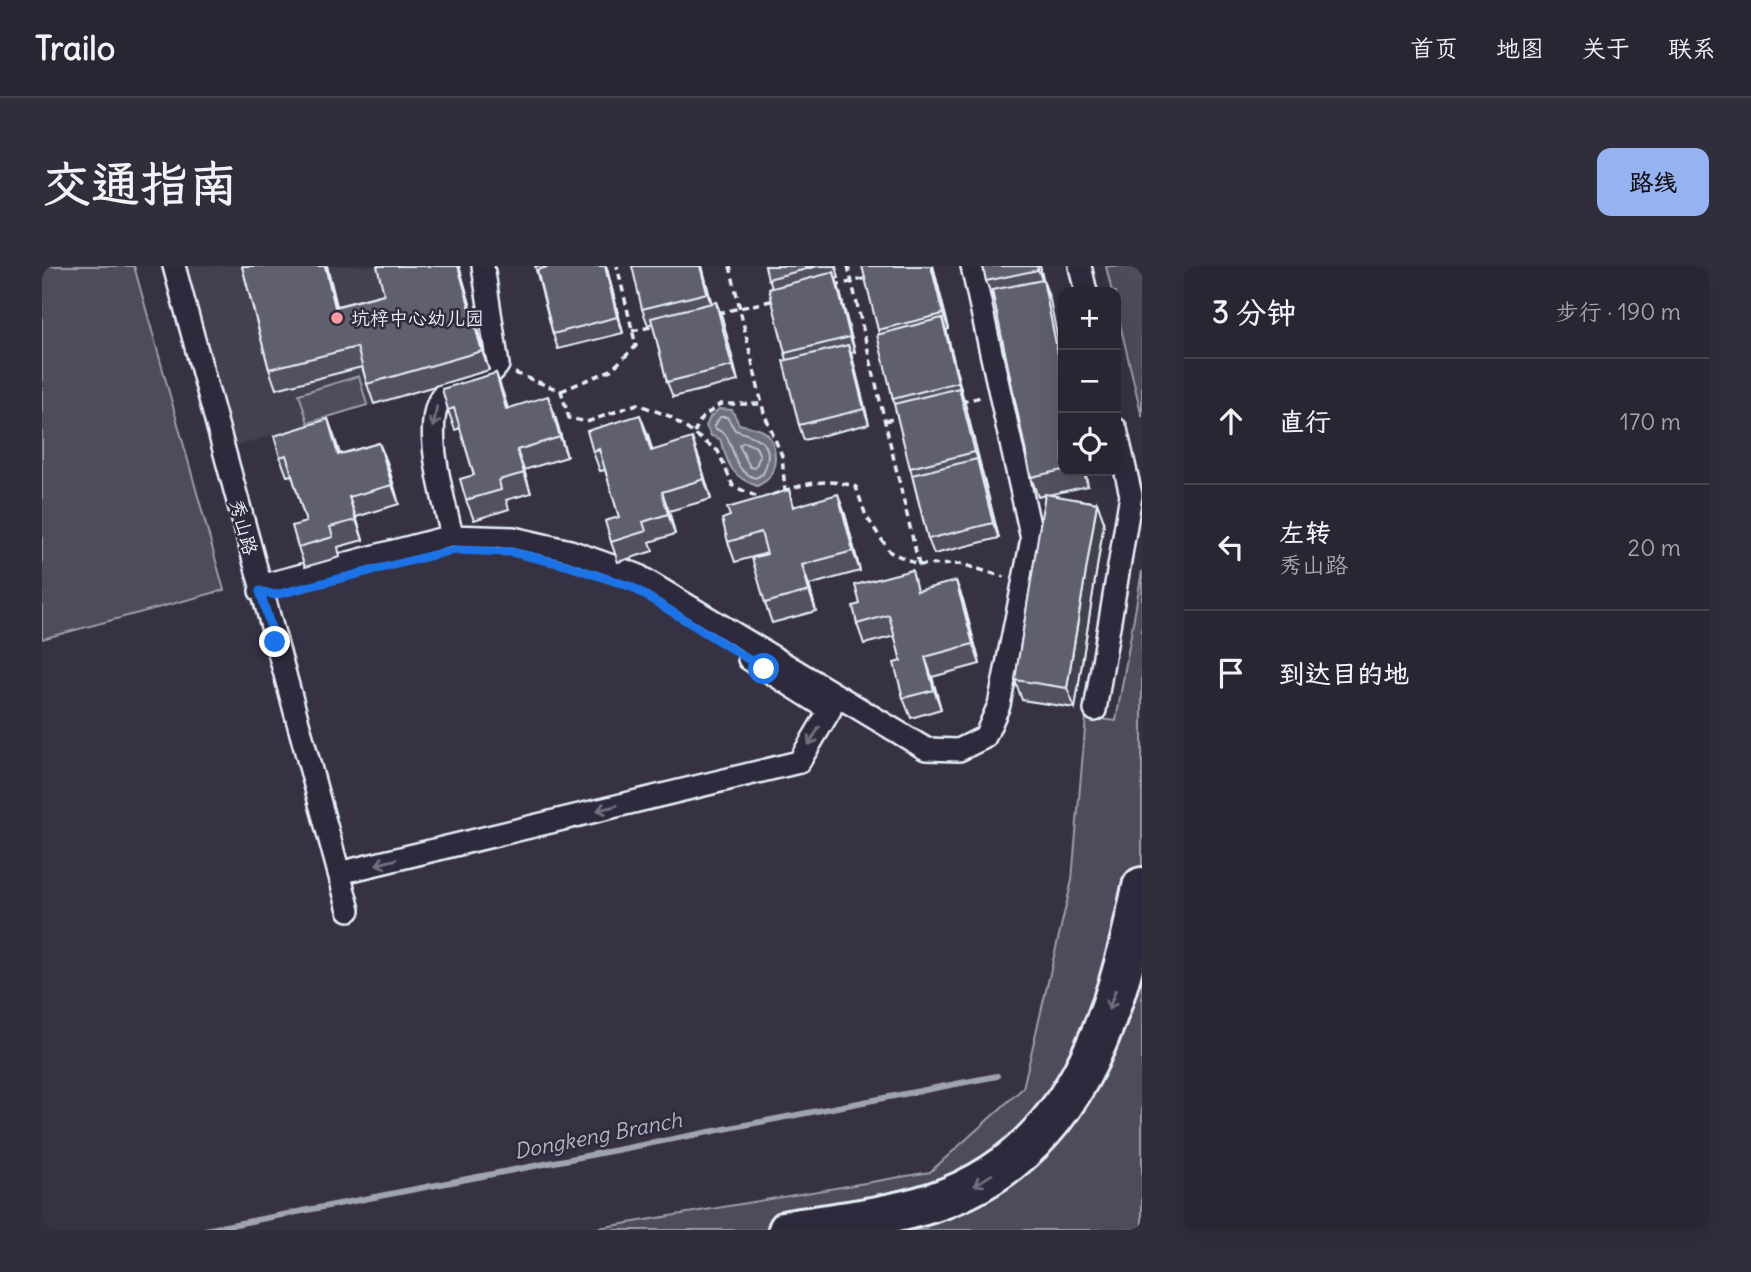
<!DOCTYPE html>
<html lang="zh">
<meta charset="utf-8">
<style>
body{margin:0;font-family:Delius,"LXGW WenKai TC",sans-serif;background:#302e3b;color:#f1f3f6}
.controls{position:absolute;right:21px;top:21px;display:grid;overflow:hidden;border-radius:14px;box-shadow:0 7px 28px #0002}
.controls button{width:63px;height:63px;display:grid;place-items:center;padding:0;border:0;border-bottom:2px solid #44434e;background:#282633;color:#f1f3f6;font:35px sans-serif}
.stop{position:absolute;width:21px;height:21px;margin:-16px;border:5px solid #1a73e8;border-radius:50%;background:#fff}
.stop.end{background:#1a73e8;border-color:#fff;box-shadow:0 2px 7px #0008}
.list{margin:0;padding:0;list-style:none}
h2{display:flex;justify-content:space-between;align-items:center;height:91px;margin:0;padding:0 28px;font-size:30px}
h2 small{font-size:23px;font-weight:400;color:#a5a5ac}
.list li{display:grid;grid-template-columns:46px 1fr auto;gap:21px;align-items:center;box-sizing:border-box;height:126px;padding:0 28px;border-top:2px solid #44434e}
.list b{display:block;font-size:26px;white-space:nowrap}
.list p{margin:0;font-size:23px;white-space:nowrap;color:#a5a5ac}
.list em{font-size:23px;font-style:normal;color:#a5a5ac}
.icon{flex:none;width:38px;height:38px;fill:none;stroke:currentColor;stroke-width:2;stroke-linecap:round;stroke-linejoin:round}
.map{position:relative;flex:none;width:1100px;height:964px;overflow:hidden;border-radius:14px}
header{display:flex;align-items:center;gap:42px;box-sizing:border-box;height:98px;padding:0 35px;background:#282633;border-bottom:2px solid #44434e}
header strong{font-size:33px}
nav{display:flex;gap:38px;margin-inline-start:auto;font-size:24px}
.intro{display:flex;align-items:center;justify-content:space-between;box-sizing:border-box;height:168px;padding:0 42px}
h1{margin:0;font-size:49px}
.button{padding:18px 32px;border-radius:14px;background:#95b2f1;color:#111;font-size:24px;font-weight:700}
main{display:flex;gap:42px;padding:0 42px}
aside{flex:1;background:#282633;border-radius:14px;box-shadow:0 7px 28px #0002}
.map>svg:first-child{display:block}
</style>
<header>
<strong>Trailo</strong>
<nav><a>首页</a><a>地图</a><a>关于</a><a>联系</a></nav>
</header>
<div class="intro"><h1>交通指南</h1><a class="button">路线</a></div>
<main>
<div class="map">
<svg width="1100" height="964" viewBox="0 0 1100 964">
<rect width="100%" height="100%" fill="#363244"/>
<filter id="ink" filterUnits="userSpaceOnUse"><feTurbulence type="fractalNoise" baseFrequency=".0143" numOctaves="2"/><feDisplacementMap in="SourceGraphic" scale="14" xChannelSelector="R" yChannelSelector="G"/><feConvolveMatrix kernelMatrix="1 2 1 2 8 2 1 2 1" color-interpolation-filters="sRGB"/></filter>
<g filter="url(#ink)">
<path fill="#433f51" d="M145 0H417L332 138 194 180Z"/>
<path fill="#4d4b5c" stroke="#9a9eaa" stroke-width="2" d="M0 0H92L182 324 0 373Z
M1064 0H1100V151L1074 41V26H1070Z
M317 110 325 139 266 157 257 128Z
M1100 305V964H545L888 906 981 822 1030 614 1044 451 1074 455Z"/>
<path fill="#70717f" stroke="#a0a4af" stroke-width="2" d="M677 143 690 144 697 158C704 160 713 161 719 164 735 171 736 197 728 210 726 214 719 218 715 220 689 211 686 198 678 173L669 170 664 160 668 151Z"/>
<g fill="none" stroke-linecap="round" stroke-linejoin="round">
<path stroke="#b8bec8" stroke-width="2" d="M678 151H685L693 164C718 173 735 176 721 208L713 212C692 205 694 188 685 171 682 166 676 165 672 161Z
M702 176 714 181 718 190 713 202 708 201 697 179Z"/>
<path stroke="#a0a4af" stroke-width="6" d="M163 964 955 810"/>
<defs>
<path id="street" d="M132 0 307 644
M1038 0 1044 26
M410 270C403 237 375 148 405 125 424 110 439 123 456 99L441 0
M218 325 230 317 410 270 471 272 528 285 595 309 884 483 917 484 943 471 957 439 990 273 930 0
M1053 444 1089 229 1074 163
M297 607 757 496 788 444 707 393"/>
<path id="highway" d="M746 964C795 956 846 951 892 936 1033 889 1073 752 1100 621"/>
</defs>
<use href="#street" stroke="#e8f1f8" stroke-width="26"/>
<use href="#highway" stroke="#e8f1f8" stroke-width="44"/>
<path stroke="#e8f1f8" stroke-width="3.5" stroke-dasharray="7 5" stroke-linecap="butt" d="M688 0 722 147 740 190 743 225
M806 0 877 299
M792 20 825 12
M676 47 733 34
M590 65 613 60
M473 107 519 125 527 152 545 156 595 138 627 150 676 185 691 220 720 233
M519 125 569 104 594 80 575 0
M919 136 939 131
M843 155 858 151
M652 167 659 153 678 138H720
M730 229C759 219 784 210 814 221L824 250 848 286 877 299 920 298 962 311"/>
<use href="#street" stroke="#2f2a3d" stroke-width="21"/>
<use href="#highway" stroke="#2f2a3d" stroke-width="38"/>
</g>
<path fill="#53515f" stroke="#e8f1f8" stroke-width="2" d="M200 0H285L295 40 342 28 417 0 447 104 332 138 325 118 320 101 234 123 227 103Z
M493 0H564L581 67 516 83 511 68Z
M660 0 669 37 674 36 680 51 696 115 631 131 625 116 611 57 606 59 600 43Z
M723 0H794L797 12H794L797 22 813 86 809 87 827 158 762 174 757 159 745 94 743 87 730 22Z
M891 0 907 63 904 64 957 272 892 288 886 273 851 133 836 64Z
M941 0H998L1001 14 1008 34 1021 205H1043L1046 220 1006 229 1055 237 1062 256 1033 442 980 434 973 414 1003 229 996 231 989 211 953 35H952L944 15Z
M454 107 466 142 513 150 525 191 482 204 489 227 464 234 467 243 432 254 424 234 432 209 418 162 413 164 406 144Z
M286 153 298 188 337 177 345 196 357 238 314 251 321 274 296 281 298 291 263 301 256 281 264 256 250 209 245 210 238 191Z
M606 169 610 184 657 192 669 233 627 245 633 268 608 276 611 285 576 296 569 276 577 251 563 204 558 205 551 186Z
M747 224 752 240 803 248 818 305 767 319 774 345 730 357 723 337 725 287 693 296 686 276 688 250Z
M914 315 921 334 938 398 890 411 899 443 869 452 861 432 859 395 853 370 822 378 815 358Z"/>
<path fill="#43424d" stroke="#e8f1f8" stroke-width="2" d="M283 0H285L300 61 293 41Z
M416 0H417L447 104 440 85Z
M563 0H564L565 2 581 67 575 51Z
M658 0H660L671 42 665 27Z
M889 0H891L907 63 901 48Z
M995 0H998L1002 18 1001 14 1008 34 1021 98V113L1003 23Z
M792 6 797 22 813 86 808 71Z
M674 36 680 51 696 115 690 100Z
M900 52 905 67 921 132 916 116Z
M806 79 811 94 827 158 822 143Z
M454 107 461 127 471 162 464 143Z
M917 122 923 137 939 201 933 186Z
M506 130 513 150 525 191 518 171Z
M598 149 606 169 616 205 609 185Z
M286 153 293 173 304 209 296 189Z
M650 172 657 192 669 233 662 213Z
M337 177 345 196 357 238 350 219Z
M475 184 482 204 489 227 482 207Z
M935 193 941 208 957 272 951 257Z
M1041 205H1043L1046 220Z
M620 226 627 245 633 268 626 248Z
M796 228 803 248 818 305 811 285Z
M307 231 314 251 321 274 314 254Z
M1055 237 1062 256 1033 442 1025 422Z
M760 299 767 319 774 345 767 325Z
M914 315 921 334 938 398 931 378Z
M883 391 890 411 899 443 892 424Z"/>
<path fill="#605e6e" stroke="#e8f1f8" stroke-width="2" d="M200 0H283L293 41 342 28 335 0H416L440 85 325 118 315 81 227 103Z
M509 0H563L575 51 511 68 495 4Z
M590 0H658L665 27 600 43Z
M723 0H776L726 13Z
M820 0H889L901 48 836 64Z
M941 0H995L996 4 944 15Z
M792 6 808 71 743 87 727 23Z
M1001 14 1021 113V204L989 211 950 24Z
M674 36 690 100 625 116 609 52Z
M900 52 916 116 851 133 835 69Z
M806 79 822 143 757 159 741 95Z
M454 107 464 143 506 130 518 171 475 184 482 207 457 214 459 224 424 234 418 213 432 209 412 142 406 144 400 123Z
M917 122 933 186 868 202 852 138Z
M598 149 609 185 650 172 662 213 620 226 626 248 601 256 604 265 569 276 563 255 577 251 557 183 551 186 545 165Z
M286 153 296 189 337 177 350 219 307 231 314 254 288 261 291 271 256 281 250 260 264 256 244 189 238 191 232 170Z
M935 193 951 257 886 273 870 209Z
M747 224 751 241 796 228 811 285 760 299 767 325 723 337 710 292 725 288 719 266 686 276 680 253 688 250 685 242Z
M1003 228 1055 237 1025 422 973 414Z
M870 304 875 325 914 315 931 378 883 391 892 424 861 432 852 397 859 395 847 349 815 358 811 340 818 338 813 319Z"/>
<defs><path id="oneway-shaft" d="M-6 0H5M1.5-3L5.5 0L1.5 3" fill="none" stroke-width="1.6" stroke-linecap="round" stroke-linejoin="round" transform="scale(1.75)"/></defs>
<g stroke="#70707e">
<use href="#oneway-shaft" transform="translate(393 151) rotate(99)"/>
<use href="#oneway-shaft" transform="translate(772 470) rotate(121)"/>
<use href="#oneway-shaft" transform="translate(565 542) rotate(166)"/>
<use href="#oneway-shaft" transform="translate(344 596) rotate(166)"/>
<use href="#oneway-shaft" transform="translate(1070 734) rotate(109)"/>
<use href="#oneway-shaft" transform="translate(941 914) rotate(148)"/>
</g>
</g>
<g fill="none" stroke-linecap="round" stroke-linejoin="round" filter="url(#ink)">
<path stroke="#1a73e8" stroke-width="9" d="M233 376 218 325 233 329 411 284 469 286 524 299 590 321 722 403"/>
</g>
<circle fill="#ff9aa2" stroke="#2f2a3d" stroke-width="2.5" cx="295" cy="52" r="7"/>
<g text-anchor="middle" stroke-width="5" stroke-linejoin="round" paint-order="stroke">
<g font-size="19" fill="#e8f1f8" stroke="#2f2a3d" text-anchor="start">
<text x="309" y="59">坑梓中心幼儿园</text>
</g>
<g font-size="19" fill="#e8f1f8" stroke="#2f2a3d">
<text transform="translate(202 261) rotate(75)" y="7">秀山路</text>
</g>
<g font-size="21" font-style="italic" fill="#b2b7c2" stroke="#2f2a3d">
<text transform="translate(556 870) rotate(-11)" y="7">Dongkeng Branch</text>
</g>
</g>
</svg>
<div class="controls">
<button>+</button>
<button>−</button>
<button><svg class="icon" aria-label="locate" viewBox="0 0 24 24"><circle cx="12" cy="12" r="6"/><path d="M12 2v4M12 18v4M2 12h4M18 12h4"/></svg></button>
</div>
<div class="stop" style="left:722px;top:403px"></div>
<div class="stop end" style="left:233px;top:376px"></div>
</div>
<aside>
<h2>3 分钟<small>步行 · 190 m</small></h2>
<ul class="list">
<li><svg class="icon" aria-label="ahead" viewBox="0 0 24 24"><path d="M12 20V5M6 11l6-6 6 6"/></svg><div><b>直行</b></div><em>170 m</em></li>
<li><svg class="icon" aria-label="left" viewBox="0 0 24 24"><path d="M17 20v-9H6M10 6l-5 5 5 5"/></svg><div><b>左转</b><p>秀山路</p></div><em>20 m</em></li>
<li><svg class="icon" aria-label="arrive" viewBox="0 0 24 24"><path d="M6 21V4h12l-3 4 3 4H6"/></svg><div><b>到达目的地</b></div></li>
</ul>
</aside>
</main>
